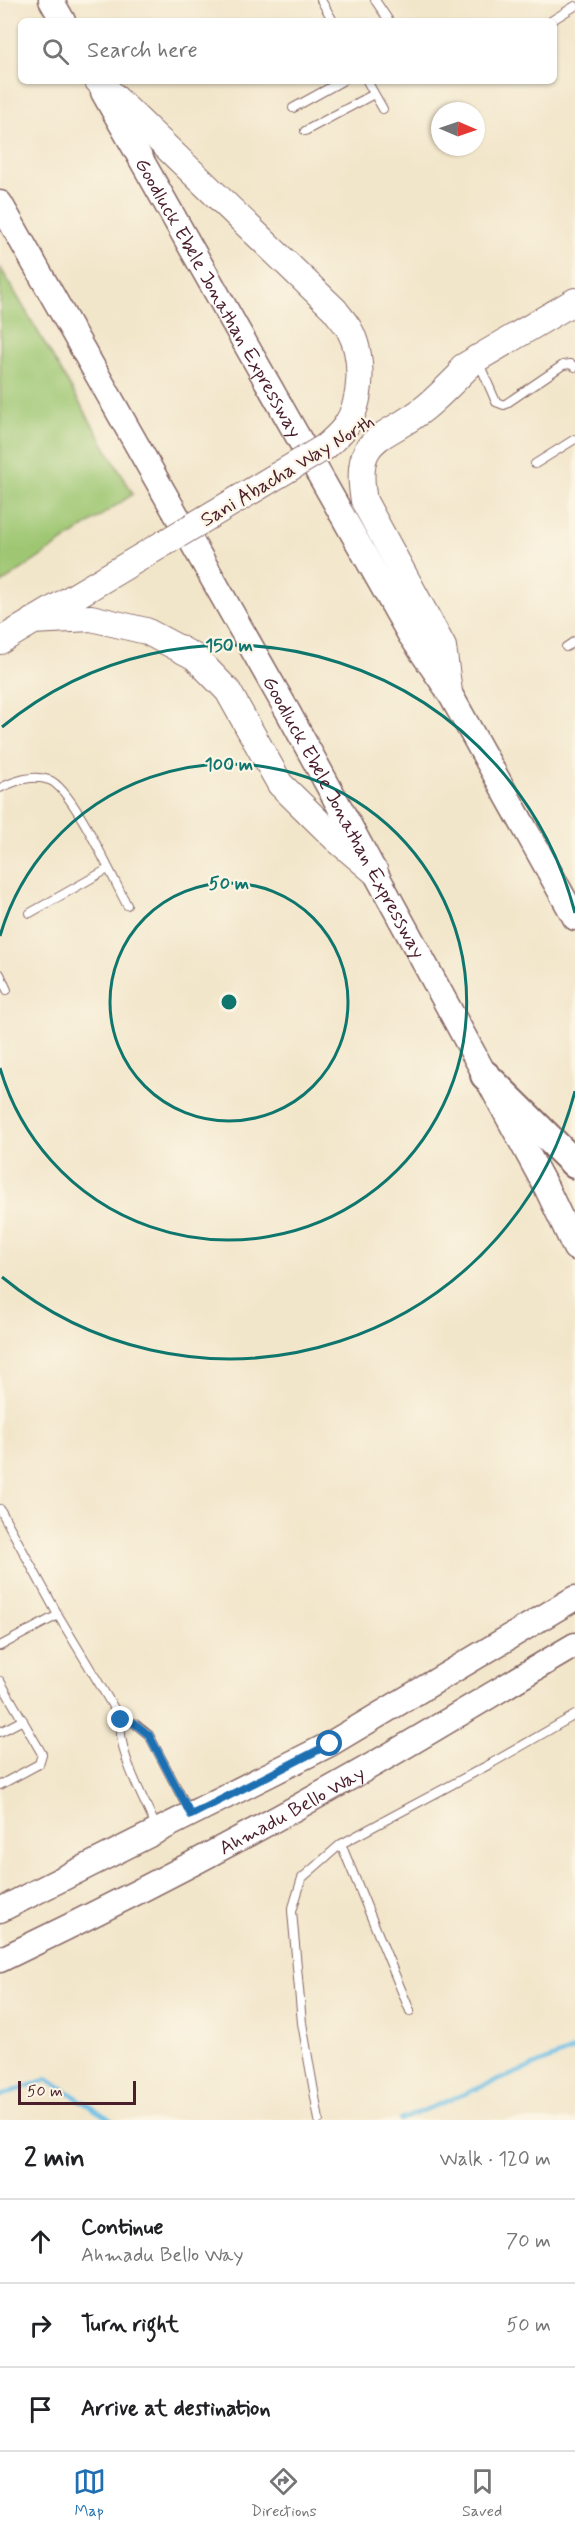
<!DOCTYPE html>
<meta charset="utf-8">
<style>
body{margin:0;font-family:Mynerve,sans-serif;background:#f6f6f6;color:#202124}
.compass{position:absolute;left:431px;top:102px;width:54px;height:54px;border-radius:50%;background:#fff;box-shadow:0 2px 4px #0004;rotate:92deg}
.scale{position:absolute;left:18px;bottom:15px;width:118px;box-sizing:border-box;padding-left:6px;border:3px solid #4a1f2b;border-top:0;font-size:16px;line-height:21px;white-space:nowrap;color:#4a1f2b;-webkit-text-stroke:4px #fcf5e5;paint-order:stroke}
.stop{position:absolute;width:18px;height:18px;margin:-14px;border:4px solid #1f6fb2;border-radius:50%;background:#fff}
.stop.end{background:#1f6fb2;border-color:#fff;box-shadow:0 2px 6px #0008}
.list{margin:0;padding:0;list-style:none}
h2{display:flex;justify-content:space-between;align-items:center;height:78px;margin:0;padding:0 24px;font-size:26px}
h2 small{font-size:20px;font-weight:400;color:#757577}
.list li{display:grid;grid-template-columns:39px 1fr auto;gap:18px;align-items:center;box-sizing:border-box;height:84px;padding:0 24px;border-top:2px solid #e0e0e0}
.list b{display:block;font-size:22px;white-space:nowrap}
.list p{margin:0;font-size:20px;white-space:nowrap;color:#757577}
.list em{font-size:20px;font-style:normal;color:#757577}
.icon{flex:none;width:33px;height:33px;fill:none;stroke:currentColor;stroke-width:2;stroke-linecap:round;stroke-linejoin:round}
.map{position:relative;flex:none;width:575px;height:2120px;overflow:hidden}
.search{position:absolute;background:#fff;box-shadow:0 2px 4px #0004;left:18px;right:18px;top:18px;height:66px;display:flex;align-items:center;gap:15px;box-sizing:border-box;padding:0 21px;border-radius:9px;color:#757577;font-size:22px}
.sheet{height:330px;background:#fff}
nav{display:flex;justify-content:space-around;align-items:center;box-sizing:border-box;height:84px;border-top:2px solid #e0e0e0;background:#fff;font-size:16px;color:#757577}
nav a{display:grid;justify-items:center;gap:3px}
nav .on{color:#1f6fb2}
.map>svg:first-child{display:block}
</style>
<div class="map">
<svg width="575" height="2120" viewBox="0 0 575 2120">
<rect width="100%" height="100%" fill="#fcf5e5"/>
<filter id="ink" filterUnits="userSpaceOnUse"><feTurbulence type="fractalNoise" baseFrequency=".0167" numOctaves="2"/><feDisplacementMap in="SourceGraphic" scale="12" xChannelSelector="R" yChannelSelector="G"/><feConvolveMatrix kernelMatrix="1 2 1 2 8 2 1 2 1" color-interpolation-filters="sRGB"/></filter>
<filter id="wash" filterUnits="userSpaceOnUse"><feTurbulence type="fractalNoise" baseFrequency=".008" numOctaves="4" result="noise"/><feDisplacementMap in="SourceGraphic" scale="24" xChannelSelector="R" yChannelSelector="G"/><feGaussianBlur stdDeviation="1.35" result="paint"/><feColorMatrix in="noise" values="0 0 0 0 0 0 0 0 0 0 0 0 0 0 0 0 0 1.4 0 .05"/><feComposite in="paint" operator="in"/></filter>
<g filter="url(#wash)">
<rect width="100%" height="100%" fill="#f2e6ca"/>
<path fill="#9fc773" stroke="#74734f" stroke-width="1.5" d="M0 267 133 494 0 584Z"/>
<g fill="none" stroke-linecap="round" stroke-linejoin="round">
<path stroke="#69bde5" stroke-width="4.5" d="M0 2096 48 2079 111 2120
M400 2120 575 2049"/>
</g>
</g>
<g filter="url(#ink)">
<g fill="none" stroke-linecap="round" stroke-linejoin="round">
<defs>
<path id="service" d="M321 0 333 21
M375 0 389 21
M551 21 575 6
M367 81 383 109
M293 108 342 81
M305 131 374 94
M479 363 496 402 504 405 563 365 570 364 575 367
M535 464 575 439
M566 647 575 641
M0 788C15 781 33 774 49 780 72 787 114 881 127 905
M30 913 108 869
M0 974 7 990
M0 1509 58 1615 121 1720 134 1723 149 1735 189 1811
M0 1646 58 1615
M0 1681 42 1754 39 1764 0 1785
M121 1720C117 1753 143 1796 156 1827
M0 1732 23 1720
M341 1844 410 2011
M319 2120 302 2023 292 1911 302 1878 341 1844 492 1763 575 1715"/>
<g id="primary">
<path d="M51 0 63 21"/>
<path id="s1" d="M103 92 410 635 449 692 575 918"/>
<path id="s2" d="M0 203 288 712 547 1189 575 1248"/>
<path d="M0 1910 330 1744 575 1598"/>
<path id="s3" d="M0 1960C117 1904 231 1845 344 1781 422 1738 498 1690 575 1645"/>
</g>
<path id="trunk" d="M98 81 335 310C339 316 345 322 349 329 364 356 363 402 345 427 340 434 332 441 325 447
M463 367 575 301
M32 621 91 618 146 631 195 657 228 691 280 784 335 838 375 872
M0 641 166 542
M449 692 443 647 364 501C352 432 384 442 426 407 444 392 460 374 477 358"/>
<path id="motorway" d="M485 1075 575 1164"/>
</defs>
<use href="#service" stroke="#856563" stroke-width="10"/>
<use href="#primary" stroke="#856563" stroke-width="27"/>
<use href="#trunk" stroke="#856563" stroke-width="28"/>
<use href="#motorway" stroke="#856563" stroke-width="32"/>
<use href="#service" stroke="#fff" stroke-width="8"/>
<use href="#primary" stroke="#fff" stroke-width="24"/>
<use href="#trunk" stroke="#fff" stroke-width="26"/>
<use href="#motorway" stroke="#fff" stroke-width="28"/>
<defs>
<path id="trunk-bridge" d="M166 542 325 447"/>
</defs>
<use href="#trunk-bridge" stroke="#856563" stroke-width="28" stroke-linecap="butt"/>
<use href="#trunk-bridge" stroke="#fff" stroke-width="26"/>
</g>
</g>
<g fill="none" stroke-linecap="round" stroke-linejoin="round" filter="url(#ink)">
<path stroke="#1f6fb2" stroke-width="8" d="M121 1720 134 1723 149 1735 191 1815 330 1744"/>
</g>
<g fill="none" stroke="#0f766e" stroke-width="3">
<circle cx="229" cy="1002" r="119"/>
<path d="M0 936A238 238 0 1 1 0 1068"/>
<path d="M575 1091A357 357 0 0 1 2 1277M2 727A357 357 0 0 1 575 913"/>
</g>
<g text-anchor="middle" stroke-width="4.5" stroke-linejoin="round" paint-order="stroke">
<g font-size="20" fill="#4a1f2b" stroke="#fcf5e5">
<text dy="7" stroke="none"><textPath href="#s1" startOffset="236">Goodluck Ebele Jonathan Expressway</textPath></text>
<text transform="translate(287 470) rotate(-31)" y="7">Sani Abacha Way North</text>
<text dy="7" stroke="none"><textPath href="#s2" startOffset="704">Goodluck Ebele Jonathan Expressway</textPath></text>
<text dy="7" stroke="none"><textPath href="#s3" startOffset="328">Ahmadu Bello Way</textPath></text>
</g>
</g>
<circle cx="229" cy="1002" r="9" fill="#0f766e" stroke="#fcf5e5" stroke-width="3"/>
<g font-size="18" text-anchor="middle" font-weight="bold" fill="#0f766e" stroke="#fcf5e5" stroke-width="4.5" stroke-linejoin="round" paint-order="stroke">
<text x="229" y="651">150 m</text>
<text x="229" y="770">100 m</text>
<text x="229" y="889">50 m</text>
</g>
</svg>
<svg class="compass" viewBox="-18 -18 36 36"><path d="M0-13l5 13h-10z" fill="#e53935"/><path d="M0 13l5-13h-10z" fill="#757577"/></svg>
<div class="scale">50 m</div>
<div class="stop" style="left:330px;top:1744px"></div>
<div class="stop end" style="left:121px;top:1720px"></div>
<div class="search"><svg class="icon" aria-label="search" viewBox="0 0 24 24"><circle cx="10" cy="10" r="6"/><path d="M15 15l6 6"/></svg>Search here</div>
</div>
<section class="sheet">
<h2>2 min<small>Walk · 120 m</small></h2>
<ul class="list">
<li><svg class="icon" aria-label="ahead" viewBox="0 0 24 24"><path d="M12 20V5M6 11l6-6 6 6"/></svg><div><b>Continue</b><p>Ahmadu Bello Way</p></div><em>70 m</em></li>
<li><svg class="icon" aria-label="right" viewBox="0 0 24 24"><path d="M7 20v-9h11M14 6l5 5-5 5"/></svg><div><b>Turn right</b></div><em>50 m</em></li>
<li><svg class="icon" aria-label="arrive" viewBox="0 0 24 24"><path d="M6 21V4h12l-3 4 3 4H6"/></svg><div><b>Arrive at destination</b></div></li>
</ul>
</section>
<nav>
<a class="on"><svg class="icon" aria-label="map" viewBox="0 0 24 24"><path d="M3 6l6-2 6 2 6-2v14l-6 2-6-2-6 2zM9 4v14M15 6v14"/></svg>Map</a>
<a><svg class="icon" aria-label="directions" viewBox="0 0 24 24"><path d="M12 3l9 9-9 9-9-9zM9 14v-3h6M13 9l2 2-2 2"/></svg>Directions</a>
<a><svg class="icon" aria-label="saved" viewBox="0 0 24 24"><path d="M7 4h10v16l-5-4-5 4z"/></svg>Saved</a>
</nav>
